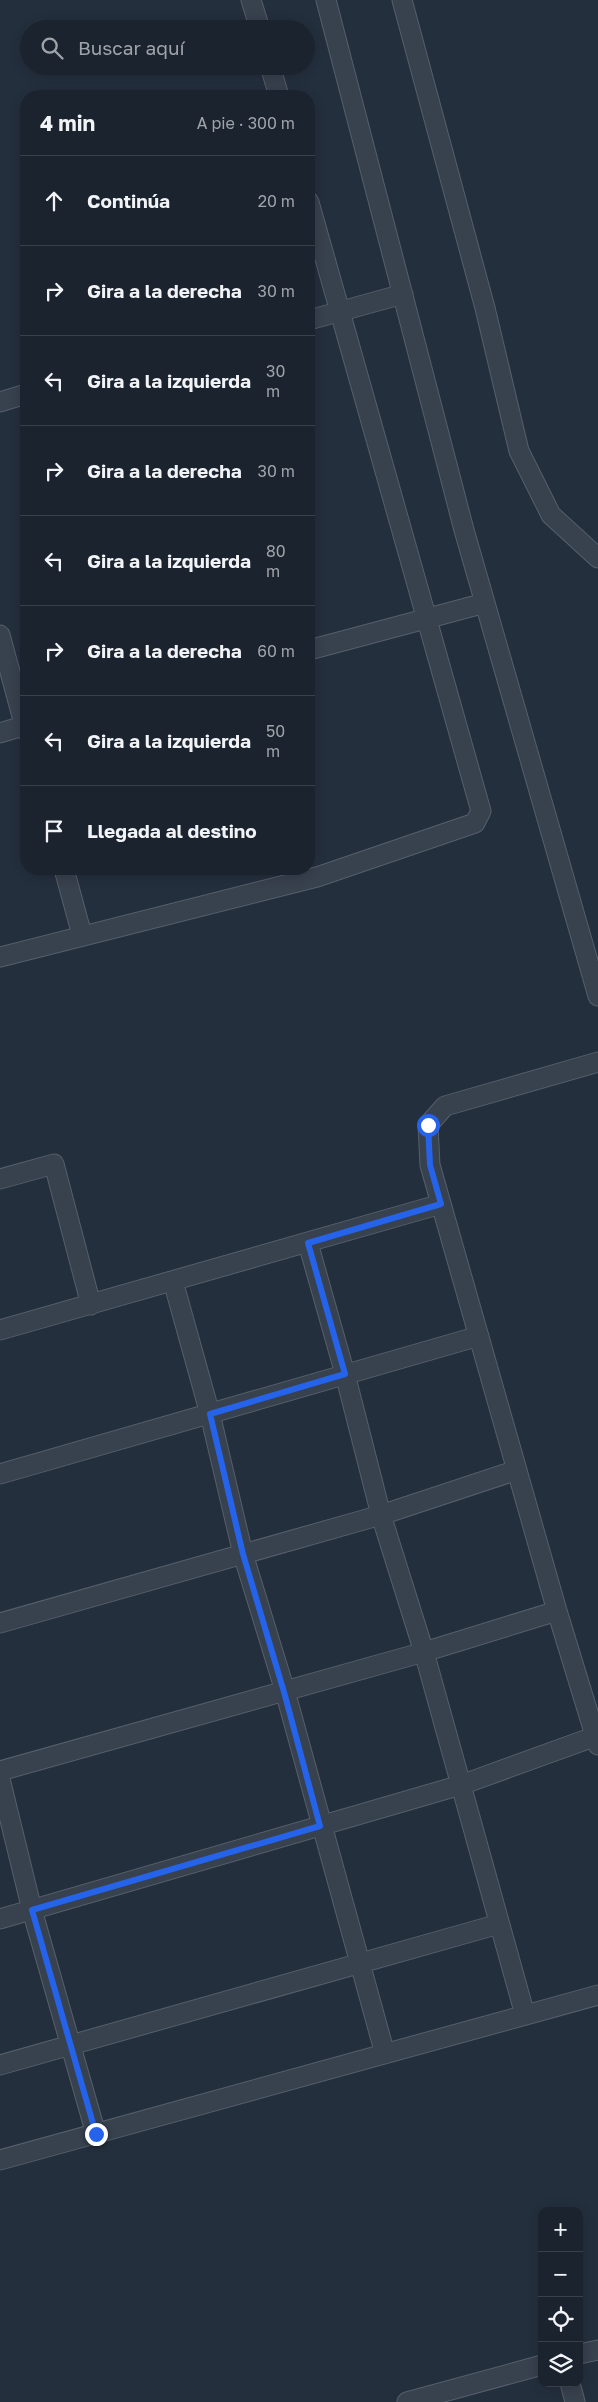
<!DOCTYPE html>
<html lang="es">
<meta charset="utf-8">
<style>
body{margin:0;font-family:"Golos Text",sans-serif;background:#242b36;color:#f1f3f6}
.controls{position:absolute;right:15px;bottom:15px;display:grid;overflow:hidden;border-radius:10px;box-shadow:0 2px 12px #0003}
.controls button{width:45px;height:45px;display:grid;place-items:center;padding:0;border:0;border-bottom:1px solid #39404a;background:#1b232e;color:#f1f3f6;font:25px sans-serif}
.stop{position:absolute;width:15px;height:15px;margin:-11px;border:4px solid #2563eb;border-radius:50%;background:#fff}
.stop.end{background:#2563eb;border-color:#fff;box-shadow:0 1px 5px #0008}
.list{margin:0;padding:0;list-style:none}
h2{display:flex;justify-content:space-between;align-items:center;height:65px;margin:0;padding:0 20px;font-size:21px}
h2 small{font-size:16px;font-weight:400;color:#a0a4aa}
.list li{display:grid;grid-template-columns:32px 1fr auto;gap:15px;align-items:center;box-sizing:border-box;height:90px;padding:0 20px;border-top:1px solid #39404a}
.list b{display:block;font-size:19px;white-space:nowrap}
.list em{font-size:16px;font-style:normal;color:#a0a4aa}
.icon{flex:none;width:28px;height:28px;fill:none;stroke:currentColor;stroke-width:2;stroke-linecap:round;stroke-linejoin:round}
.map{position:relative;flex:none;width:598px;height:2402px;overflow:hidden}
.search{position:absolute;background:#1b232e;box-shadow:0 2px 12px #0003;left:20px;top:20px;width:295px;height:55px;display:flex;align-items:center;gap:12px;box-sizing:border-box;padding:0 18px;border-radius:28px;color:#a0a4aa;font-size:19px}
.panel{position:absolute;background:#1b232e;box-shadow:0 2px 12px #0003;left:20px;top:90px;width:295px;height:785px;border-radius:20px}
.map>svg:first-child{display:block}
</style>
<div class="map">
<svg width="598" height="2402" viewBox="0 0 598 2402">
<rect width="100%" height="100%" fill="#242f3e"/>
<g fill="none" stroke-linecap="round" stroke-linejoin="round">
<defs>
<path id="lane" d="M251 0 260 29
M326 0 464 530 598 996
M402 0 485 308 519 451 551 515 598 558
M270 66 279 96
M309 320 403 294
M0 402 26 394
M0 635 26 731
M309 650 485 603
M0 733 26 725
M64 869 82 935
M0 957 317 877 475 823 481 811 309 202
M598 1062 445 1106 428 1125 430 1165 557 1611 598 1745
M0 1179 54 1164 91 1305
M308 1243 345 1374 381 1515 424 1652 525 2015
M173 1281 210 1414 243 1554 285 1691 385 2054
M0 1330 441 1204
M0 1474 479 1336
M0 1623 381 1515 517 1470
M0 1771 424 1652 557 1611
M0 1779 32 1910 96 2134
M0 1919 461 1785 596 1736
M0 2065 499 1924
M0 2160 598 1995
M579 2354 598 2350
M570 2383 575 2402
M407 2402 542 2365"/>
</defs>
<use href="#lane" stroke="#565f6c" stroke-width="21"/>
<use href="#lane" stroke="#38414e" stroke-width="19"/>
</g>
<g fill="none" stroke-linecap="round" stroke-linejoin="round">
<path stroke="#2563eb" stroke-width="6" d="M96 2134 32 1910 320 1826 284 1692 243 1554 210 1414 345 1374 308 1243 441 1204 430 1165 428 1125"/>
</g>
</svg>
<div class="controls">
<button>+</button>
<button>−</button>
<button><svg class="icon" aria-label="locate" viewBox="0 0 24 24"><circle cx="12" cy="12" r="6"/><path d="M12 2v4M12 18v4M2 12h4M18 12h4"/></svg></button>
<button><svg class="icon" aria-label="layers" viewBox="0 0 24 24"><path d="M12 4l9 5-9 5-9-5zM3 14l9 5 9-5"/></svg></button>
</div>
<div class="stop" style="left:428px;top:1125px"></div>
<div class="stop end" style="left:96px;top:2134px"></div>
<div class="search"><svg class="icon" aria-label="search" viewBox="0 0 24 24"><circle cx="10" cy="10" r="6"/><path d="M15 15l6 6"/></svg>Buscar aquí</div>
<section class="panel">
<h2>4 min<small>A pie · 300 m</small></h2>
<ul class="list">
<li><svg class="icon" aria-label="ahead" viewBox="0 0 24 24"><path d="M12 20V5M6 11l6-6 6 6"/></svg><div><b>Continúa</b></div><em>20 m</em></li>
<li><svg class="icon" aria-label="right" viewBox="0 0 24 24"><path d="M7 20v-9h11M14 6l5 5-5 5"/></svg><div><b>Gira a la derecha</b></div><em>30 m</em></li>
<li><svg class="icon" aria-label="left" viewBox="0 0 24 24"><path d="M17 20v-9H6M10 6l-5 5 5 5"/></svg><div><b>Gira a la izquierda</b></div><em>30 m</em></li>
<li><svg class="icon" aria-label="right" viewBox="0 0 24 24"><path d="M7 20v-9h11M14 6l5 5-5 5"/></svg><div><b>Gira a la derecha</b></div><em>30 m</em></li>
<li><svg class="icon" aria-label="left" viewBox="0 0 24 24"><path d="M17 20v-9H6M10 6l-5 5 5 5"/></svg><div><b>Gira a la izquierda</b></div><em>80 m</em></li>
<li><svg class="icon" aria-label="right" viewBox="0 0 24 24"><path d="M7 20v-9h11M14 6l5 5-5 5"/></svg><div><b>Gira a la derecha</b></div><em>60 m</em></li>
<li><svg class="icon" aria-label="left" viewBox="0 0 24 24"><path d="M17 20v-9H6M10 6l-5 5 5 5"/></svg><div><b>Gira a la izquierda</b></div><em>50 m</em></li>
<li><svg class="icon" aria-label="arrive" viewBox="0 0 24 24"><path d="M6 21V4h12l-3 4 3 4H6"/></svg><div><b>Llegada al destino</b></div></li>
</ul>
</section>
</div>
